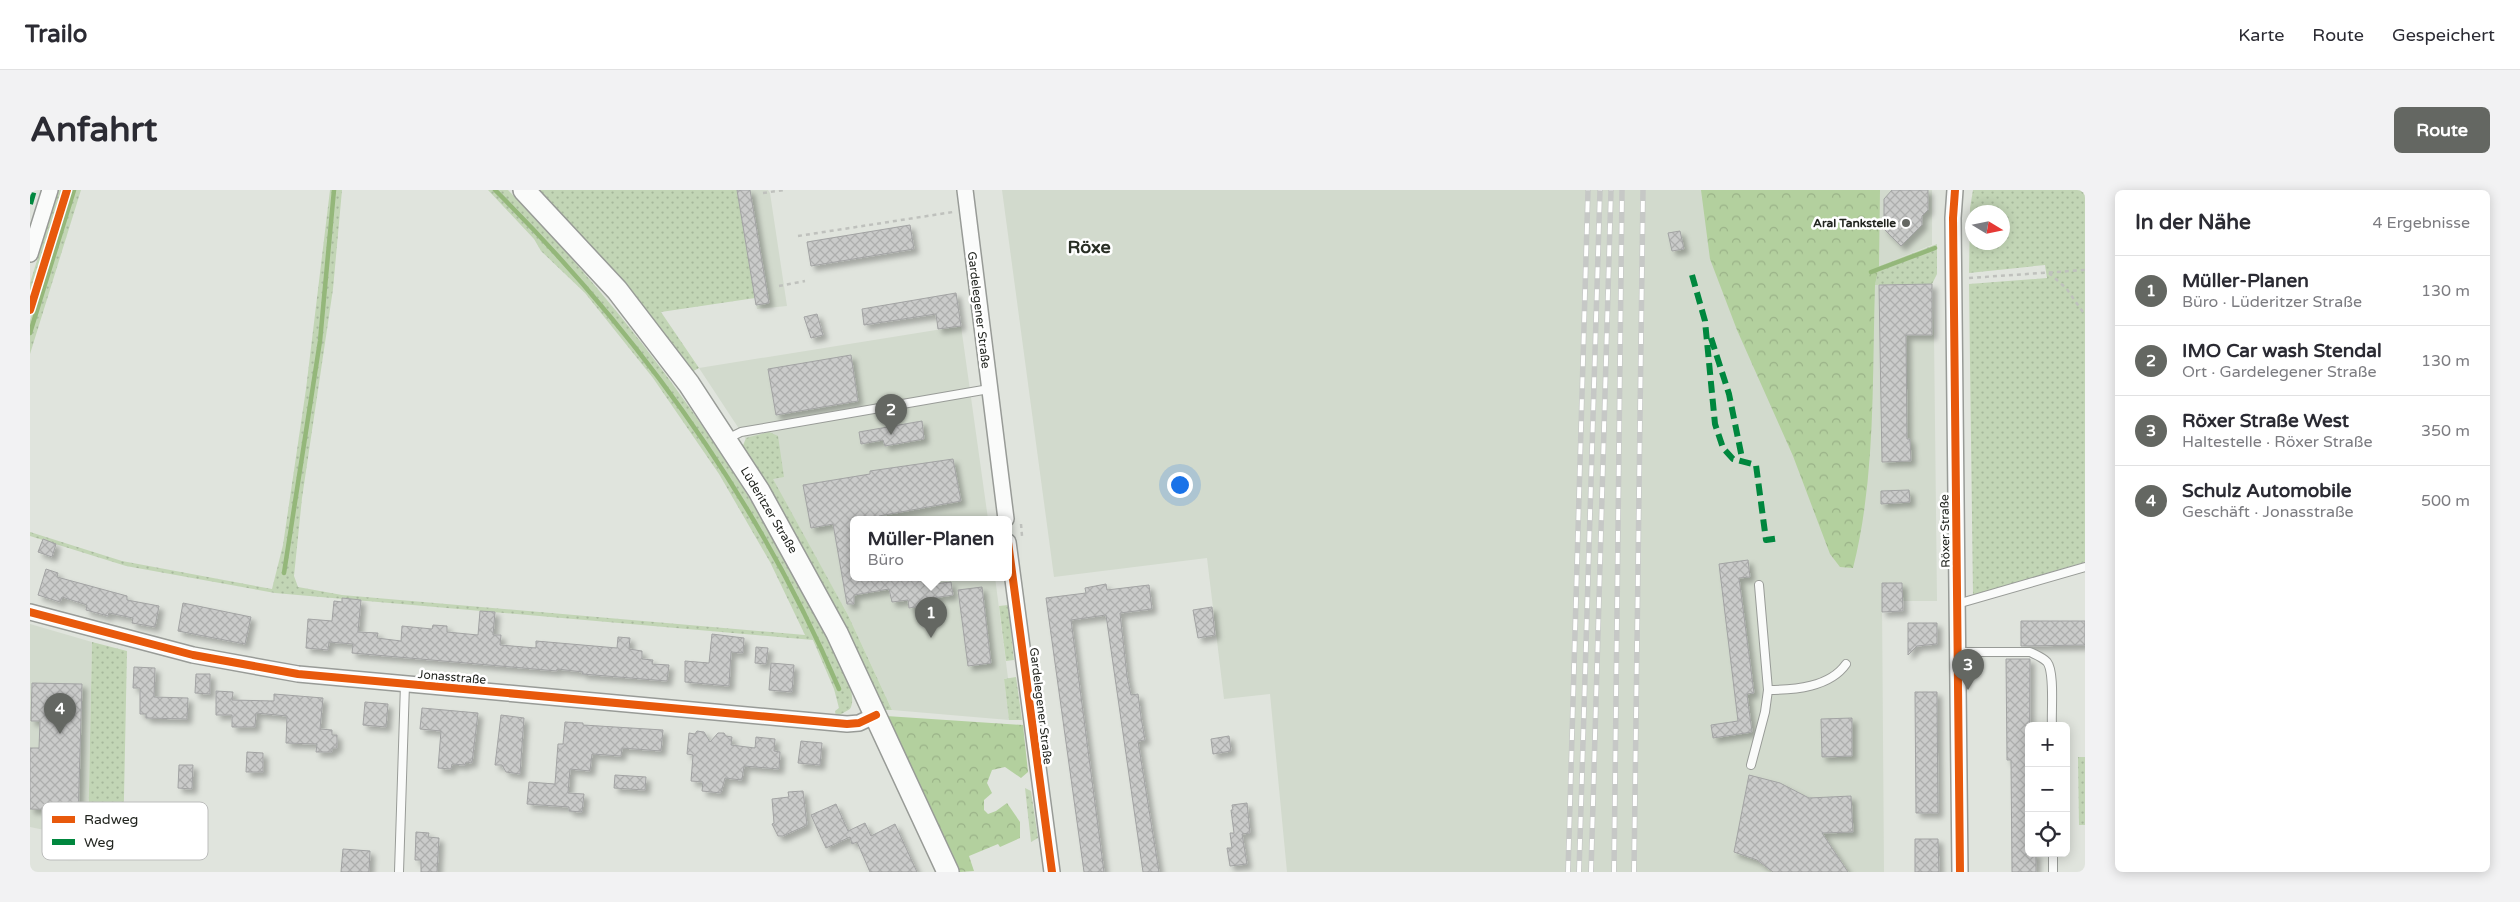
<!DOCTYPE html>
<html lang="de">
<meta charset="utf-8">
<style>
body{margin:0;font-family:"Varela Round",sans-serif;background:#f2f2f3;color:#2b2b33}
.controls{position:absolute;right:15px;bottom:15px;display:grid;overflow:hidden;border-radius:8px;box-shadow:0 2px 12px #0003}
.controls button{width:45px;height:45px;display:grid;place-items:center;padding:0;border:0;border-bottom:1px solid #e1e1e2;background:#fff;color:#2b2b33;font:25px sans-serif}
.compass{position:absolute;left:1935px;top:15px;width:45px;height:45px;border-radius:50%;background:#fff;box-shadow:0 2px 12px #0003;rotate:100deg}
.you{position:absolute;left:1149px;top:294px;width:18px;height:18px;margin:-12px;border:4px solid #fff;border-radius:50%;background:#1a73e8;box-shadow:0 0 0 8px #1a73e833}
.badge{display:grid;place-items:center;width:32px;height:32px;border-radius:50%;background:#646762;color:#fff;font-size:16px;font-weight:700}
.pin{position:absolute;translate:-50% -41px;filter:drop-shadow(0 1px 2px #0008)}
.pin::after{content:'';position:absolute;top:26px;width:18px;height:15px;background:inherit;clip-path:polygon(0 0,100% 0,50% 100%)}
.popup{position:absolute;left:820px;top:326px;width:162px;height:65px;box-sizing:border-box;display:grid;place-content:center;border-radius:8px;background:#fff;filter:drop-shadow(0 1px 4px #0005);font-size:16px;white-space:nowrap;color:#7c7c81}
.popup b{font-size:19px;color:#2b2b33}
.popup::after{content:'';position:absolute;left:50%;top:100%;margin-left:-10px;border:10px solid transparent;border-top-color:#fff}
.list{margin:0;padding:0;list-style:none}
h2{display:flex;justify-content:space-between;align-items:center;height:65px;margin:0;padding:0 20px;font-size:21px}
h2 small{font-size:16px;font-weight:400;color:#7c7c81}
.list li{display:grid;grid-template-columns:32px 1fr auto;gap:15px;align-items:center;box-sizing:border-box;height:70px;padding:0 20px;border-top:1px solid #e1e1e2}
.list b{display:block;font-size:19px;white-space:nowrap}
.list p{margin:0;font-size:16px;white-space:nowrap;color:#7c7c81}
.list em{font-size:16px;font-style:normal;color:#7c7c81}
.icon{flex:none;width:28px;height:28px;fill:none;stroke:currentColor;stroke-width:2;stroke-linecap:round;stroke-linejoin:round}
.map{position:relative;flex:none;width:2055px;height:682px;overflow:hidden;border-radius:8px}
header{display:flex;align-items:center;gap:30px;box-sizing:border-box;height:70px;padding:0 25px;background:#fff;border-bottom:1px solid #e1e1e2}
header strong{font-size:24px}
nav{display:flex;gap:28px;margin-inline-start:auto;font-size:18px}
.intro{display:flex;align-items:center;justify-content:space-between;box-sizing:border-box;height:120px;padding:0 30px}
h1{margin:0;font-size:35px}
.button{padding:12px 22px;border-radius:8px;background:#646762;color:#fff;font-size:18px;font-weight:700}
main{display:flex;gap:30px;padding:0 30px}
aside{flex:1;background:#fff;border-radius:8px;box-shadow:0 2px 12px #0003}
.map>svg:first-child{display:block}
</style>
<header>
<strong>Trailo</strong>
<nav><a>Karte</a><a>Route</a><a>Gespeichert</a></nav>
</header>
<div class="intro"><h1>Anfahrt</h1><a class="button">Route</a></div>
<main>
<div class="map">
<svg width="2055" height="682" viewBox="0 0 2055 682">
<defs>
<pattern id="green-dots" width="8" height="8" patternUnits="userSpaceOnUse" patternTransform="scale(1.25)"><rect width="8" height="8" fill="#c2d5b5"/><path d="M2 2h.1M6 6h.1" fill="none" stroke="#a6b79b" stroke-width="1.8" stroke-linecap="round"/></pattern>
<pattern id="forest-crowns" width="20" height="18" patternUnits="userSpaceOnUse" patternTransform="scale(1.25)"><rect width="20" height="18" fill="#b3d09e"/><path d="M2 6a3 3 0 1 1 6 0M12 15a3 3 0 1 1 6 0" fill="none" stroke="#9ab288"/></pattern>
<pattern id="building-cross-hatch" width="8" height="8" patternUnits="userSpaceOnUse" patternTransform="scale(1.25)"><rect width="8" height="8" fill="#cacbca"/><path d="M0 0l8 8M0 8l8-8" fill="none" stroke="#adaead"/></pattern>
<filter id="shadow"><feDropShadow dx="4.5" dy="4.5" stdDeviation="2.5" flood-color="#0004"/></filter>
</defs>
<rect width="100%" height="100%" fill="#e0e4dd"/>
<path fill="#d2dacd" d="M707 0H738L740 3 757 116 727 119Z
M972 0H1902V55L1849 76 1846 95 1902 94 1904 144 1907 411H1852L1854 682H1257L1240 504 1194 509 1177 368 1024 387Z
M931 136 958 329H824V387H965L978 488 974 489 979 530 862 520 818 425 742 289 669 178Z
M0 434 62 452 58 649 0 637Z"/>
<path fill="url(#green-dots)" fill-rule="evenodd" d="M29 0H33L0 108V93Z
M40 0H51L0 164V131Z
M300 0H312L303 99 272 308 264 386 268 397 312 405 775 445 740 372 689 284 623 188 555 103 511 61 504 49 458 0H478C607 132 714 281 796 446 804 463 830 502 820 519L806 527 805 521 809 518 804 499 783 450 245 403 96 376 0 346V342L92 371 242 399 253 355 276 199Z
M508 0H707L725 108 631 122 669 178 660 183Z
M1943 0H2055V372L1943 405 1939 94 2017 88 2015 75 1939 83 1940 18ZM1972 22V52H1942V22Z
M1907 54V84L1902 94 1845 95 1849 76Z
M739 242 748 246 754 287 743 289 818 425 862 520H854L712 258 716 248Z
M978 415 984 470 976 471 969 416Z
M62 452 97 461 93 656 58 649Z
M986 487 992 530H979L974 489Z
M2048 567H2055V635H2049Z
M995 598 1001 601 1008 648 1001 652Z"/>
<path fill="url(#forest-crowns)" d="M1671 0H1850L1849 76 1845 95C1842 189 1846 287 1823 378L1810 377 1800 364 1763 266 1707 140 1680 69Z
M856 526 993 535 998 582 991 588 975 577 962 580 957 593 962 603 954 610V620L958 624 966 621 977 613 990 632V648L970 657 968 654 939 666 944 681 930 682Z"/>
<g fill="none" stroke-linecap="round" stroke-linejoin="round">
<path stroke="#94b77a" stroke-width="4.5" d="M465 0C610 145 729 311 809 499
M1841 82 1905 58
M0 143 44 0
M254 383 290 151 304 0"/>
</g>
<path fill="url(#building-cross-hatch)" stroke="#a2a3a3" filter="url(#shadow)" d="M707 0H720L739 113 726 115Z
M1862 0H1898V20L1892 26V35L1871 56 1854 39V9Z
M880 35 884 59 781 76 777 52Z
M1650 41 1654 59 1642 61 1638 43Z
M1902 94V145H1876L1877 249H1880L1881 271 1852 272 1849 95Z
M926 103 931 136 908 139 906 124 834 135 832 119Z
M787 124 793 145 781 148 774 127Z
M821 165 828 211 746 225 738 179Z
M892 231 894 249 855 256 853 250 831 254 829 242Z
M923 269 931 311 849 326V329H824V387H892L894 395 921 392 923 405 896 409 897 415 879 418 878 410 862 412 859 399 824 405V414H817L803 334 781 338 773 295 840 284V281Z
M1879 300 1880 312 1851 314V301Z
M13 349 26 354 22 367 8 362Z
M1718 370 1720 387 1709 388 1724 503 1717 504 1722 542 1683 548 1681 535 1708 531 1689 374Z
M16 379 28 383 27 387 97 406V410L129 416 125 437 102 433 103 428 79 423 78 426 56 420 57 415 32 407 30 412 8 405Z
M1852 393H1872L1873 421 1852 422Z
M1076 394 1077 400 1119 395 1122 419 1090 423 1097 486 1101 505 1108 504 1111 527 1115 550 1108 551 1129 682H1113L1076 425 1041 430 1074 682H1054L1016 408 1056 403 1055 398Z
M952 397 961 473 938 476 928 400Z
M312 408 331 410 328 442 348 443 347 448 371 451 372 436 402 439 403 435 417 436V442L448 445 450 421 465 422 463 445H471L470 455 506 458V451L587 458 588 447 600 448 599 459 612 461V469L623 470 622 474 639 475 637 491 552 484 553 482 527 479V481L322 463 323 454 299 452 298 460 276 458 278 429 302 431 304 411 312 412Z
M153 413 221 427 215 454 148 441Z
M1182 417 1185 445 1168 448 1163 420Z
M1991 431H2055V455L1991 456Z
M1878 433H1907V454L1887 456 1878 465Z
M682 444 714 448 713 463 701 462 699 496 655 492V471L679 473Z
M726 457 738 458 736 474 725 473Z
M1976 469H2000L1999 663H2006V682H1982L1981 570H1977Z
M741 473 764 475 762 502 739 500Z
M104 477 125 478 124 507 158 508 157 529 116 528V524H110V498H103Z
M166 484H180V504L165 503Z
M2 493 52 494 48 631H34V620L0 619V558H9L10 531H1Z
M186 501 203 502 202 510 244 511V504L293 508 290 539 302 540V545H307V558H302V562H286L287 554 256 553 257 526 226 523 225 537H202V525H186Z
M1885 502H1907L1908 623H1886Z
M335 512 358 514 356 537 333 535Z
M392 518 448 523 442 573 436 572 435 575 422 574 421 579 408 578 411 541 390 539Z
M471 525 494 528 490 584 476 582 472 575H465Z
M1822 528V566L1792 567 1791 529Z
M535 532 553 533V535L633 540 631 561 592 558 591 566 562 564 560 581 540 579 538 603 554 604 552 622 539 621V617L497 614 499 592 525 594 528 554H533Z
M667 541 674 542 680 552 688 543H694L696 546 702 547 701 555 725 558 726 547 745 549 744 561 750 562 749 579 714 576 712 590 695 588 691 603 672 601 673 592 661 591 663 565 657 564 659 543 665 544Z
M1199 546 1201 561 1183 564 1181 549Z
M771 551 792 553 790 575 768 573Z
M217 562 233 563V582H216Z
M149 575H163L162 599 148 598Z
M585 585 616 587 615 600 584 598Z
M1719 585 1750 593 1779 608 1821 606 1823 642 1792 643 1818 682H1743L1727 670 1704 662Z
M773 601 777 635 753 646H748L742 634 744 633 742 609 759 607 758 602Z
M1217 613 1220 643 1212 644 1217 674 1200 676 1197 658H1202L1200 643H1204L1201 620H1203L1202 615Z
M806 614 818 641 835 633 841 646 865 634 887 682H840L827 652 822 654 820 647 796 658 781 625Z
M386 642 399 643 398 647 409 648 407 682H391V670H385Z
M18 646 44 647V661L18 660Z
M1885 649H1908L1909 682H1885Z
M313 659 340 661 339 682H311Z"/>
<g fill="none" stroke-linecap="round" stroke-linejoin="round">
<defs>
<path id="service" d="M697 249 711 242 959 199
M1729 395 1738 500C1765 500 1800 497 1816 474
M1927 414 2055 377
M1927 462H2000C2006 465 2012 467 2017 472 2025 482 2021 522 2022 536
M1721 575 1735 522 1738 500
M2023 663V682
M369 682 375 494"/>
<path id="minor" d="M935 0 976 329
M1925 0 1923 28 1930 682
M0 64 20 0
M978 352 1022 682
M0 422 163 465 268 484 817 534 829 533 846 525"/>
<path id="secondary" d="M494 0 587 100 659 194 729 301 807 443 918 682"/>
</defs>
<use href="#service" stroke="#989b97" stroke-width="10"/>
<use href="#minor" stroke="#989b97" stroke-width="18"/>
<use href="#secondary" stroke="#989b97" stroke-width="24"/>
<path stroke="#bfc1bd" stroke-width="2.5" stroke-dasharray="4 4" stroke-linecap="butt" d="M733 3 754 0
M768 46 923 22
M2019 83 2036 98 2055 125
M1939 88 2055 80
M749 96 775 91
M991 334 992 346"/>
<use href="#service" stroke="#fafbfa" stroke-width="8"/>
<use href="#minor" stroke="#fafbfa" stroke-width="15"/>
<use href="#secondary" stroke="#fafbfa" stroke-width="21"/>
<defs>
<path id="rail" d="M1538 682 1558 0
M1549 682 1570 0
M1561 682 1581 0
M1584 682 1592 0
M1604 682 1613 0"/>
</defs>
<use href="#rail" stroke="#c6c8c6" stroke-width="5.5"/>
<use href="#rail" stroke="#fff" stroke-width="4" stroke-dasharray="11" stroke-linecap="butt"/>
<path stroke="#00873e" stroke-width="6" stroke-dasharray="12 6" stroke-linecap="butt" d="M0 14 4 0
M1662 85 1675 131 1685 234 1693 258 1703 269 1726 275 1736 350 1750 348
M1681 148 1699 204 1713 273"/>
<defs>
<path id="cycleway" d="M1925 0 1923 28 1930 682
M0 120 37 0
M978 352 1022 682
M0 422 163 465 268 484 817 534 829 533 846 525"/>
</defs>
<use href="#cycleway" stroke="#fff" stroke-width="11"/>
<use href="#cycleway" stroke="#e8590c" stroke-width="8"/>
</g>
<circle fill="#646762" stroke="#fff" stroke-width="2" cx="1876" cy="33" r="5"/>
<g text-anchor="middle" stroke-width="5" stroke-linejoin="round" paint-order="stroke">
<g font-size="12" font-weight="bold" fill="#21241f" stroke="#fff" text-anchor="end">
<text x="1866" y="37">Aral Tankstelle</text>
</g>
<g font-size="12" fill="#21241f" stroke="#fff">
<text transform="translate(949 120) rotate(83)" y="4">Gardelegener Straße</text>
<text transform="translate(739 320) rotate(59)" y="4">Lüderitzer Straße</text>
<text transform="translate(1915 341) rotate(-91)" y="4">Röxer Straße</text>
<text transform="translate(422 487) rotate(5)" y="4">Jonasstraße</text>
<text transform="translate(1011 516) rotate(83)" y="4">Gardelegener Straße</text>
</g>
<g font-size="18" font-weight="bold" fill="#292f25" stroke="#fff">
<text x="1059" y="63">Röxe</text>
</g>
</g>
<rect x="12" y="612" width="166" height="58" rx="8" fill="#fff" stroke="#bcbdbc" stroke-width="1"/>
<rect x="22" y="626" width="23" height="7" fill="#e8590c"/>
<rect x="22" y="649" width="23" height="6" fill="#00873e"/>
<g font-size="14" fill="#21241f">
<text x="54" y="634">Radweg</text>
<text x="54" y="657">Weg</text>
</g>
</svg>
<div class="controls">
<button>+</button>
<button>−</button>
<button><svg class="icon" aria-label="locate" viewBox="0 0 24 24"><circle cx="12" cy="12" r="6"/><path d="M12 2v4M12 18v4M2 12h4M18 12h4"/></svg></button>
</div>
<svg class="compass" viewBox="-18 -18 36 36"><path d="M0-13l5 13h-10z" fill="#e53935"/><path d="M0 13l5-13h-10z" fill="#7c7c81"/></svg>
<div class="you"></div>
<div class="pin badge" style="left:901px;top:448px">1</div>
<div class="popup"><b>Müller-Planen</b>Büro</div>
<div class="pin badge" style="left:861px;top:245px">2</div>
<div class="pin badge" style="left:1938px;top:500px">3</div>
<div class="pin badge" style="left:30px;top:544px">4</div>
</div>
<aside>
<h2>In der Nähe<small>4 Ergebnisse</small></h2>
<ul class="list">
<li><span class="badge">1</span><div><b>Müller-Planen</b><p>Büro · Lüderitzer Straße</p></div><em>130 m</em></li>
<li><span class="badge">2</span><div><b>IMO Car wash Stendal</b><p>Ort · Gardelegener Straße</p></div><em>130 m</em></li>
<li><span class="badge">3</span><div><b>Röxer Straße West</b><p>Haltestelle · Röxer Straße</p></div><em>350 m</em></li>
<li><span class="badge">4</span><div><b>Schulz Automobile</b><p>Geschäft · Jonasstraße</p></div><em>500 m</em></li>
</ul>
</aside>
</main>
